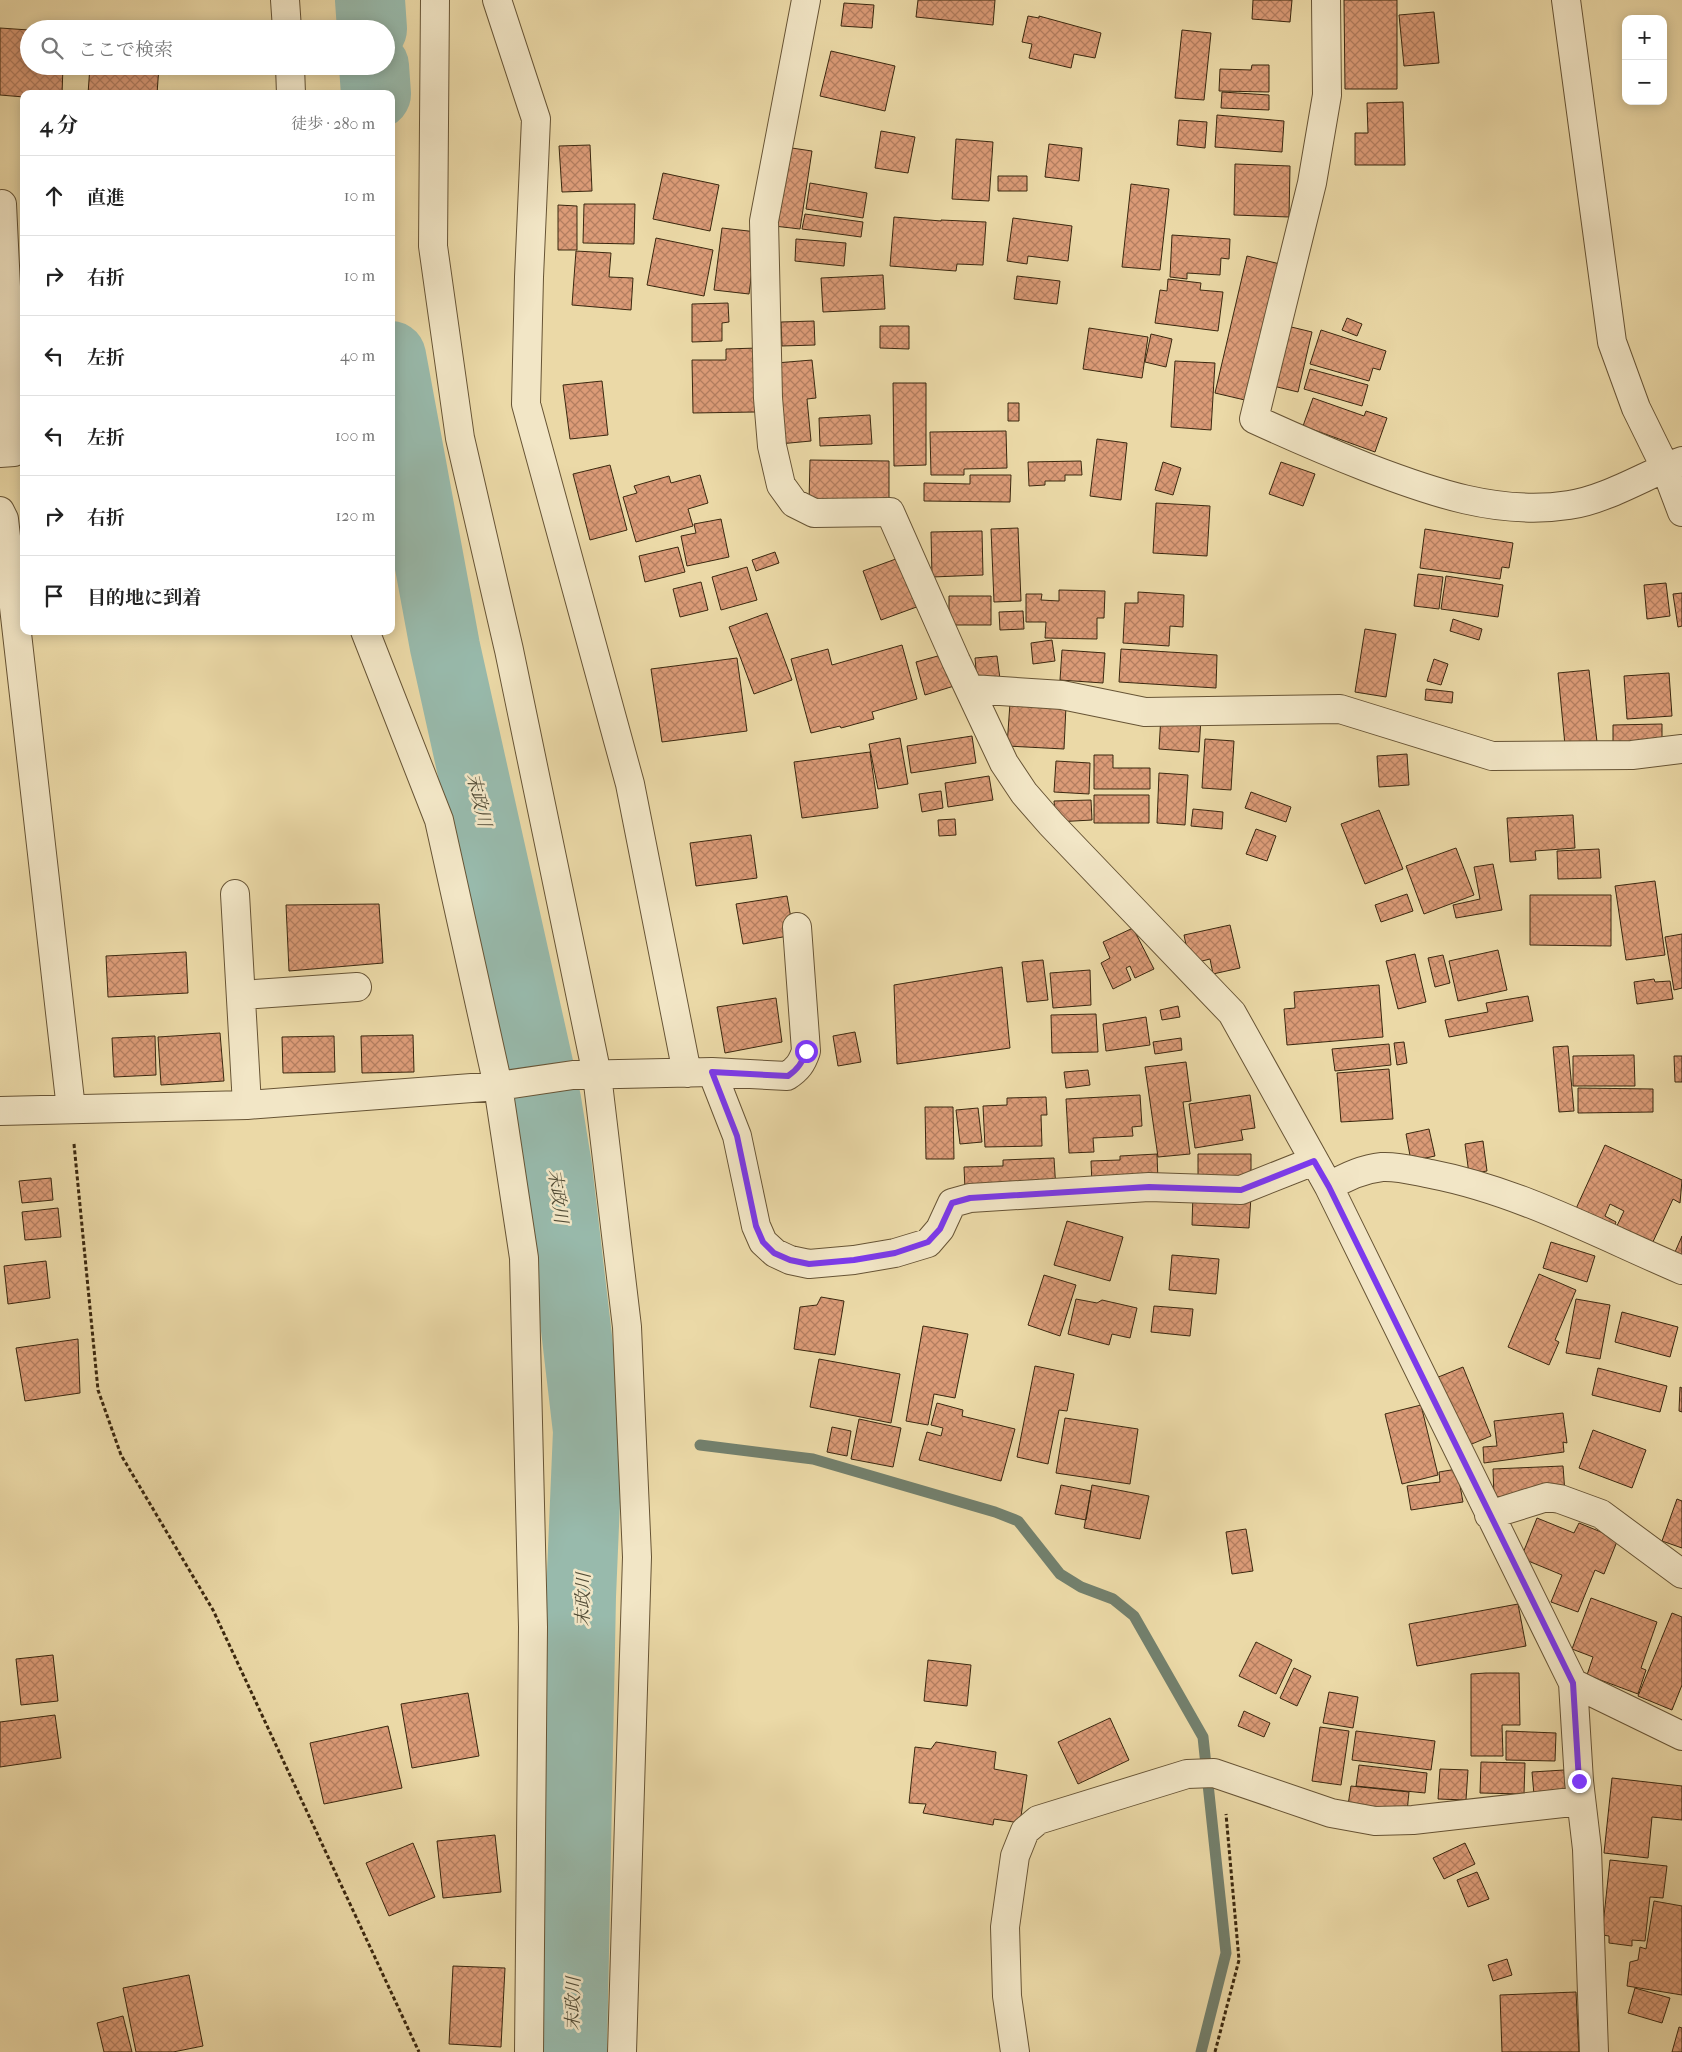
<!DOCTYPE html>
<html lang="ja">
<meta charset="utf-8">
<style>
body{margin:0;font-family:"IM FELL French Canon","Noto Serif JP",serif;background:#f6f6f6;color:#222}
.controls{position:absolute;right:15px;top:15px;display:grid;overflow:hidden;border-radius:10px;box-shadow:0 2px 12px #0003}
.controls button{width:45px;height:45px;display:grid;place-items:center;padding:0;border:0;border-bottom:1px solid #e0e0e0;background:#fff;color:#222;font:25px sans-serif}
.stop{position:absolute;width:15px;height:15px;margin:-11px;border:4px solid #7c3aed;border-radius:50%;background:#fff}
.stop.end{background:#7c3aed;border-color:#fff;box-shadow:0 1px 5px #0008}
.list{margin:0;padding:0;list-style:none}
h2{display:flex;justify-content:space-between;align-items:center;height:65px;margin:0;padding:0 20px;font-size:21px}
h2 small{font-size:16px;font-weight:400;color:#767676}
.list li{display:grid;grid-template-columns:32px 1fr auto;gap:15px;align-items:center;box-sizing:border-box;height:80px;padding:0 20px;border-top:1px solid #e0e0e0}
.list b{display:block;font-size:19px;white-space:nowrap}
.list em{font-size:16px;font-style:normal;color:#767676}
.icon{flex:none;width:28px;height:28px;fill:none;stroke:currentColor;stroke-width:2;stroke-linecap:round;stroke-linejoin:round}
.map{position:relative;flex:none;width:1682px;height:2052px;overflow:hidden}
.search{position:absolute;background:#fff;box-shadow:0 2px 12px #0003;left:20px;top:20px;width:375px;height:55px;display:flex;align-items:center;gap:12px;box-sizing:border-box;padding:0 18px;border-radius:28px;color:#767676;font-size:19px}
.panel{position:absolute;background:#fff;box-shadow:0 2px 12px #0003;left:20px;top:90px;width:375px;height:545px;border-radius:10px}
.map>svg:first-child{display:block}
</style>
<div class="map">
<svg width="1682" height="2052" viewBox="0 0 1682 2052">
<defs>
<pattern id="building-cross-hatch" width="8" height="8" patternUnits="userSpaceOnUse" patternTransform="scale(1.25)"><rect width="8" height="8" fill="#db9b77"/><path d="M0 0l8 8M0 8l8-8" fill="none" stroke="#b37e60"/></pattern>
</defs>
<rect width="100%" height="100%" fill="#ebd9a7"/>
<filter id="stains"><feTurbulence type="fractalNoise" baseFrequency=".004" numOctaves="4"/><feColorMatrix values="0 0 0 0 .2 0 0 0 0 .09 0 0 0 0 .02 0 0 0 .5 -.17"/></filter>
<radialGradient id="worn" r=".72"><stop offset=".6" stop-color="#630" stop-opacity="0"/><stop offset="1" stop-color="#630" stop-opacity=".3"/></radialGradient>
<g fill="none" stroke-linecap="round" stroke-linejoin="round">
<path stroke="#73806d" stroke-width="11" d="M700 1445 813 1459 995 1512 1018 1521 1060 1574 1081 1587 1113 1599 1134 1616 1203 1737 1226 1953 1201 2052"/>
<path stroke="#98baac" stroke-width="70" d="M370 0 372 29
M374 66 376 94
M391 356 445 647 546 1100 557 1167 588 1431 581 1596 572 2052"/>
</g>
<path fill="url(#building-cross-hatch)" stroke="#3b280f" d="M918 0H995L993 25 916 17Z
M1253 0H1292L1290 22 1252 19Z
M1344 0H1397V89H1345Z
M844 3 874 5 872 28 841 26Z
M1434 12 1439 63 1404 66 1399 15Z
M1028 16 1039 18V16L1101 33 1095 58 1074 54 1071 68 1029 58 1032 44 1022 42Z
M0 28 29 30V66H63L62 94H24V97L0 95Z
M1182 30 1211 33 1204 100 1175 98Z
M831 51 895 66 885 111 820 96Z
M1252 65H1269V92L1219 91 1220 69 1251 70Z
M90 66H159L157 94H88Z
M1222 92 1269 95V110L1221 108Z
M1403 102 1405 165H1355V133H1368L1367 103Z
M1217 115 1284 121 1282 152 1215 147Z
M1179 120 1207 122 1205 148 1177 145Z
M881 131 915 137 908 173 875 168Z
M956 139 993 142 989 201 952 199Z
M1049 144 1082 148 1079 181 1045 177Z
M590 145 592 191 562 192 559 146Z
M785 147 812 151 800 229 774 226Z
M1235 164 1290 166 1289 217 1234 215Z
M663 173 719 185 710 231 653 219Z
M998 176H1027V191H998Z
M810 183 867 193 863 218 806 209Z
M1131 184 1169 189 1160 270 1122 267Z
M584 204H635L634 244 583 243Z
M558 205 577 206V250H558Z
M805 214 863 222 861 237 802 229Z
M894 217 941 221V220L986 222 983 265 957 264 956 271 890 266Z
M1013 218 1072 226 1068 261 1028 256 1027 264 1007 261Z
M722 228 757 232 749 294 714 290Z
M1172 235 1230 239 1229 259 1221 258 1220 275 1187 273V279L1170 277Z
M656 238 713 250 704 296 647 285Z
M796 239 846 243 844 266 795 261Z
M576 251 611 253 609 277 633 278 631 310 572 305Z
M1247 256 1280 264 1249 401 1215 393Z
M883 275 885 309 823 312 821 278Z
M1017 276 1060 281 1057 304 1014 299Z
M1168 279 1201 283 1200 290 1223 292 1218 331 1155 323 1160 290 1167 291Z
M728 303 729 322 722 323V341L692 342V304Z
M1347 318 1362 324 1357 336 1342 330Z
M814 321 815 345 782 346 781 322Z
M1283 325 1312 332 1298 392 1269 385Z
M880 326H909V349L880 348Z
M1089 328 1148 337 1142 378 1083 369Z
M1321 330 1386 351 1380 370 1373 368 1369 381 1310 364Z
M1151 334 1172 339 1166 367 1145 362Z
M758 348 754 372 755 412 693 413 692 360H726V349Z
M812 360 816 398 807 399 811 441 779 444 776 363Z
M1175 361 1215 363 1211 430 1171 427Z
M1310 369 1368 385 1362 406 1304 389Z
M602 381 608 435 570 439 563 385Z
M893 383H926V465L894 466Z
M1313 398 1364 416 1366 411 1387 418 1375 452 1303 426Z
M1008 403H1019V421H1008Z
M870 415 872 444 820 446 819 418Z
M1006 431 1007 468 964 469V475H931L930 432Z
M1097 439 1127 443 1121 500 1090 496Z
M810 460 889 461V502H809Z
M1081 461 1082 475H1065V481H1045V485L1029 486 1028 462Z
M1163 462 1181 468 1173 495 1155 490Z
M1281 462 1315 474 1303 506 1269 494Z
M610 465 627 530 590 540 573 474Z
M700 475 708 503 688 509 693 526 636 542 623 497 637 493 634 486 669 476 671 483Z
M970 475H1011L1010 502 924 501V483L970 484Z
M1156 503 1210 506 1207 556 1153 553Z
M721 519 729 557 687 566 681 536 696 533 694 524Z
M1018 528 1021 601 994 602 991 529Z
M1425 529 1513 543 1509 568 1502 567 1500 579 1420 568Z
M982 531 983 575 932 577 931 532Z
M678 547 685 572 645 582 639 556Z
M775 552 779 563 756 571 752 560Z
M904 556 922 605 881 620 863 571Z
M747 567 757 600 721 610 712 577Z
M1418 574 1443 577 1439 609 1414 606Z
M1446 576 1503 585 1498 617 1441 609Z
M701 582 708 610 680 617 673 589Z
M1666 583 1670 616 1647 619 1644 585Z
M1059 590 1105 591 1104 618H1097V639L1045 638 1046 622H1026V594H1042L1041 600 1059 601Z
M1138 592 1184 595 1183 627 1170 626 1169 646 1123 643 1125 603H1138Z
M1682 593V626L1678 627 1673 594Z
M949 596H991V625H949Z
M1023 611 1024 629 1000 630 999 612Z
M767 613 792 680 754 694 729 627Z
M1453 619 1482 629 1479 640 1450 631Z
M1365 629 1396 634 1386 697 1355 692Z
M1052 640 1055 661 1033 664 1031 643Z
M902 645 917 699 872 712 874 719 841 728 840 726 811 733 791 659 828 649 832 665Z
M1121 649 1217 655 1216 688 1119 682Z
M1062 650 1105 653 1103 683 1060 680Z
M945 654 954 686 925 695 916 662Z
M997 656 1000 679 977 682 975 658Z
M737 658 747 731 662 742 651 669Z
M1434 659 1448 664 1441 685 1427 681Z
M1589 670 1597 742 1565 745 1558 673Z
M1669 673 1672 716 1627 719 1624 676Z
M1426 689 1453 692 1452 703 1425 700Z
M1010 703 1066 706 1064 749 1007 746Z
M1161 715 1201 717 1199 752 1159 749Z
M1662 724V744L1613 745V725Z
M972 736 976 763 911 773 907 746Z
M900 738 908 784 878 789 869 744Z
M1205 739 1234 741 1231 790 1202 788Z
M870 752 878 808 802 818 794 762Z
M1407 754 1409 785 1379 787 1377 756Z
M1094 755H1113V768H1150V789H1094Z
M1056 761 1090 763 1089 794 1054 792Z
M1159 773 1188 775 1185 825 1157 823Z
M989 776 993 800 948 807 945 783Z
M941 791 943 808 922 812 919 794Z
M1251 792 1291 807 1286 822 1245 808Z
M1094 795H1149V823H1094Z
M1091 800 1092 820 1056 822 1054 801Z
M1193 809 1223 812 1222 829 1191 826Z
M1379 810 1403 869 1365 884 1341 824Z
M1573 815 1575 848 1535 851 1536 860 1510 862 1507 818Z
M955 819 956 835 939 836 938 820Z
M1256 829 1276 836 1267 861 1246 854Z
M751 835 757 878 696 886 690 843Z
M1456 848 1474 895 1424 914 1406 866Z
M1599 849 1601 878 1558 879 1557 851Z
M1493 864 1502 910 1456 918 1453 905 1480 899 1474 867Z
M1655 881 1665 955 1626 960 1615 886Z
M1407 894 1413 911 1381 922 1375 905Z
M1530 895H1611V946L1530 945Z
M787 896 794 935 743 944 736 904Z
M379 904 383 963 289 971 286 905Z
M1230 925 1240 968 1213 974 1210 959 1190 964 1184 935Z
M1133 928 1154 969 1135 978 1130 966 1126 968 1131 980 1113 989 1101 963 1110 958 1103 942Z
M1682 934V988L1674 990 1665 937Z
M1498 950 1507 990 1458 1001 1449 961Z
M186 952 188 993 108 997 106 956Z
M1415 954 1426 1002 1398 1009 1386 961Z
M1443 955 1450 983 1435 987 1428 958Z
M1043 960 1048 1000 1027 1002 1022 962Z
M1002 967 1010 1048 897 1064 894 985Z
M1090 970 1091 1005 1053 1008 1050 973Z
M1654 979 1655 982 1670 981 1673 999 1637 1004 1634 982Z
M1379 985 1383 1037 1287 1045 1284 1009 1295 1008 1294 992Z
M1528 996 1533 1021 1449 1037 1445 1020 1488 1012 1486 1003Z
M776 998 782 1042 725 1053 717 1007Z
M1178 1006 1180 1017 1162 1020 1160 1010Z
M1096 1014 1098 1052 1052 1053 1051 1015Z
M1146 1017 1150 1045 1106 1051 1103 1024Z
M855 1032 861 1062 838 1066 833 1036Z
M220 1033 224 1081 161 1085 158 1037Z
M413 1035 414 1072 362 1073 361 1036Z
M155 1036 156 1075 114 1077 112 1038Z
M334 1036 335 1072 283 1073 282 1037Z
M1181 1038 1182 1050 1155 1054 1153 1042Z
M1404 1042 1407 1063 1397 1065 1394 1043Z
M1389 1044 1391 1065 1335 1071 1332 1049Z
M1568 1046 1574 1111 1559 1112 1553 1047Z
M1634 1055 1635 1086H1573V1056Z
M1674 1056H1682V1082H1675Z
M1186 1062 1191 1101 1183 1102 1190 1154 1158 1157 1145 1067Z
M1389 1069 1393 1119 1341 1122 1337 1073Z
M1088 1070 1090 1085 1066 1088 1064 1072Z
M1578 1088 1653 1089V1112L1578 1113Z
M1140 1095 1142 1126 1132 1127 1133 1136 1093 1138 1094 1152 1069 1153 1066 1099Z
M1250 1095 1255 1128 1241 1130 1243 1140 1195 1148 1189 1104Z
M1046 1097 1047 1115H1041L1042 1146 985 1147 983 1106 1007 1105V1098Z
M925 1107H953L954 1159H926Z
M978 1108 982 1142 960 1144 956 1110Z
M1429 1129 1435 1156 1411 1161 1406 1134Z
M1483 1141 1487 1171 1469 1174 1465 1144Z
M1605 1145 1682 1180 1680 1203 1673 1199 1651 1246 1615 1230 1624 1211 1610 1204 1605 1216 1616 1222 1612 1231 1574 1213Z
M1157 1154 1158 1181 1092 1185 1091 1161 1120 1160V1156Z
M1198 1154H1251V1182L1198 1183Z
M1054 1158 1056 1190 965 1189 964 1167 1003 1166V1160Z
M51 1178 53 1200 22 1203 19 1181Z
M1193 1193 1251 1196 1249 1228 1192 1225Z
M58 1208 61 1237 25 1240 22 1212Z
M1067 1221 1123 1237 1110 1281 1054 1265Z
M1682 1236V1264L1672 1259Z
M1551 1242 1595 1256 1587 1282 1543 1268Z
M1172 1255 1219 1259 1216 1294 1169 1290Z
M46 1261 50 1298 8 1304 4 1266Z
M1539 1274 1576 1290 1555 1340 1559 1342 1549 1365 1508 1347Z
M1044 1275 1076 1285 1060 1336 1028 1325Z
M821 1297 844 1301 835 1355 794 1349 800 1307 817 1305Z
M1076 1299 1097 1303 1102 1300 1137 1308 1130 1338 1112 1334 1109 1345 1068 1334Z
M1576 1299 1610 1305 1600 1359 1566 1353Z
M1154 1306 1193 1309 1190 1336 1151 1332Z
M1622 1312 1678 1327 1670 1357 1615 1342Z
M923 1326 968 1334 955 1398 934 1394 928 1425 906 1421Z
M78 1339 80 1393 25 1401 16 1348Z
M819 1359 900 1374 891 1423 810 1407Z
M1035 1366 1074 1374 1067 1411 1059 1410 1048 1464 1017 1457Z
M1463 1367 1491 1436 1467 1446 1436 1378Z
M1598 1368 1667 1386 1660 1412 1592 1395Z
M1680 1387 1682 1388V1412L1679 1411Z
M937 1403 963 1410 962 1416 1015 1429 1001 1481 919 1460 927 1432 941 1436 943 1428 931 1425Z
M1421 1405 1438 1475 1402 1484 1385 1414Z
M1563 1413 1567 1443 1563 1442 1564 1452 1484 1463 1483 1447 1497 1446 1494 1421Z
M1065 1418 1138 1429 1130 1484 1056 1473Z
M859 1419 901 1428 893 1467 851 1459Z
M832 1427 851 1431 847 1456 827 1452Z
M1593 1430 1646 1450 1632 1488 1579 1468Z
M1563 1466 1565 1493 1494 1497 1493 1469Z
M1457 1469 1463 1502 1411 1510 1407 1486 1440 1482 1439 1472Z
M1061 1485 1091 1491 1086 1520 1055 1514Z
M1092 1485 1149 1496 1140 1539 1084 1528Z
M1677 1499 1682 1501V1548L1662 1541Z
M1537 1518 1574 1533 1579 1523 1618 1539 1604 1574 1595 1570 1578 1612 1551 1602 1562 1575 1521 1558Z
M1246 1529 1253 1571 1232 1574 1226 1532Z
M1591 1598 1657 1622 1641 1668 1646 1670 1638 1694 1587 1675 1593 1657 1572 1649Z
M1518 1604 1526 1646 1417 1666 1409 1624Z
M1672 1613 1682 1617V1685L1672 1710 1638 1696Z
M1256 1642 1292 1660 1276 1694 1239 1676Z
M53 1655 58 1701 21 1705 16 1659Z
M928 1660 971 1665 967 1706 924 1701Z
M1294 1668 1311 1676 1297 1706 1280 1698Z
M1486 1673H1519L1520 1725H1502L1503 1756H1471V1674Z
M1329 1692 1358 1697 1353 1728 1323 1723Z
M468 1693 479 1756 412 1768 401 1704Z
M1244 1711 1270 1723 1264 1737 1238 1726Z
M55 1715 61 1758 0 1767V1722Z
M1110 1718 1129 1760 1078 1784 1058 1742Z
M388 1726 402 1788 324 1804 310 1743Z
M1320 1727 1349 1731 1341 1785 1312 1781Z
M1356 1731 1435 1741 1431 1770 1352 1760Z
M1506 1731 1556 1733 1555 1761 1506 1760Z
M936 1742 996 1752 994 1769 1027 1775 1020 1823 994 1819 993 1825 923 1813 926 1804 909 1803 915 1747 931 1749Z
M1481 1762 1525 1763 1524 1794 1480 1793Z
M1359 1765 1427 1773 1425 1793 1356 1786Z
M1440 1769 1468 1770 1466 1800 1438 1799Z
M1564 1770 1566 1793 1534 1795 1532 1772Z
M1612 1778 1682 1786V1820L1652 1817 1648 1858 1604 1853Z
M1351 1786 1409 1792 1407 1812 1348 1805Z
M495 1835 501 1892 443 1898 437 1841Z
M413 1843 435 1897 389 1916 366 1863Z
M1465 1843 1475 1864 1444 1879 1433 1858Z
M1610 1860 1667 1866 1663 1898 1650 1897 1645 1941 1632 1940V1946L1609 1943V1936L1602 1935Z
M1477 1872 1489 1899 1468 1907 1457 1880Z
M1654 1901 1682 1906V1995L1627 1986 1630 1962 1638 1960 1640 1947 1646 1949Z
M1507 1959 1512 1975 1493 1981 1488 1965Z
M453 1966 505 1968 501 2047 449 2044Z
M189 1975 203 2046 173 2052H136L123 1988Z
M1635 1988 1670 1998 1662 2023 1628 2013Z
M1576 1992 1579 2052H1502L1500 1995Z
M123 2016 132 2052H104L97 2023Z
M1679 2027 1682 2028V2052H1672Z"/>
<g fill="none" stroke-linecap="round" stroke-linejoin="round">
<defs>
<path id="minor" d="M285 0 287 29
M435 0 433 246 460 438 509 650 597 1075 627 1327 637 1557 622 2052
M497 0 536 119 529 277 526 404 630 784 687 1073
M806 0 764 221 768 398 772 446 781 485 794 503 814 513 890 512 956 661 1004 763 1024 793 1051 824 1232 1013 1329 1187 1573 1683 1579 1781 1587 1849 1594 2052
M1326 0 1327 95 1312 183 1254 419C1291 436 1328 452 1366 467 1431 492 1499 516 1569 505 1606 500 1647 474 1682 461
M1566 0 1612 342 1636 408 1665 467 1682 512
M290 66 291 94
M0 453 14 452 2 204
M0 511 4 519 71 1109
M365 631 439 820 498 1086 524 1258 533 1627 529 2052
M971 689 1062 695 1145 712 1340 709 1492 756 1632 755 1682 749
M235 894 247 1105
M241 995 357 987
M712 1072 787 1076C798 1069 802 1063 806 1051L797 927
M0 1111 247 1105 498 1086 573 1075 712 1072 737 1136 756 1226 763 1242 775 1253 790 1260 809 1264 854 1260 895 1253 928 1243 940 1229 952 1203 970 1198 1149 1187 1241 1190 1314 1161
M1329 1187C1345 1177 1363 1169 1382 1167 1398 1166 1415 1171 1431 1174 1519 1191 1600 1235 1682 1270
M1489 1515 1547 1497 1560 1499 1601 1514 1682 1574
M1573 1683 1682 1736
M1015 2052 1007 1996 1005 1927 1015 1856 1025 1831 1038 1820 1187 1774 1214 1773 1331 1813 1375 1821 1413 1820 1581 1801"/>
</defs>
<use href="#minor" stroke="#675435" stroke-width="30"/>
<path stroke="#3b280f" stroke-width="3" stroke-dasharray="4 2.5" stroke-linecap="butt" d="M74 1144 98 1390 121 1455 213 1610 419 2052
M1215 2052 1239 1960 1226 1814"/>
<use href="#minor" stroke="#f2e6c6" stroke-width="28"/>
</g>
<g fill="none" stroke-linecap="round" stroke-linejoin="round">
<path stroke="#7c3aed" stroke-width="6" d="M806 1051C802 1063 798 1069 788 1076L712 1072 737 1136 756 1226 763 1242 774 1253 790 1260 809 1264 854 1260 895 1253 928 1242 940 1229 952 1203 970 1198 1149 1187 1241 1190 1314 1161 1329 1187 1573 1683 1579 1781"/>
</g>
<g text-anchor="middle" stroke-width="5" stroke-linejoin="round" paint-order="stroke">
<g font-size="18" font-style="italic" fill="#524c36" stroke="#f2e6c6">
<text transform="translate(479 800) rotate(77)" y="6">末政川</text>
<text transform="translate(558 1196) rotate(83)" y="6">末政川</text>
<text transform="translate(583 1600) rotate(-89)" y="6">末政川</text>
<text transform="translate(573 2004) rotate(-89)" y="6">末政川</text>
</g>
</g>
<rect width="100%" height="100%" filter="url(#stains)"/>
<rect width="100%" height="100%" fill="url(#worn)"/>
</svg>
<div class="controls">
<button>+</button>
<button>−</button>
</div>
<div class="stop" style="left:806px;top:1051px"></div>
<div class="stop end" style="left:1579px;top:1781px"></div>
<div class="search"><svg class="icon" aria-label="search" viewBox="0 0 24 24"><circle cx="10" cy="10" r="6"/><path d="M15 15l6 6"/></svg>ここで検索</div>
<section class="panel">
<h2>4 分<small>徒歩 · 280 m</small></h2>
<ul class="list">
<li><svg class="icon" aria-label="ahead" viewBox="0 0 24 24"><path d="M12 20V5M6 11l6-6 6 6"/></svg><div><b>直進</b></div><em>10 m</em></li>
<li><svg class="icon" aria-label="right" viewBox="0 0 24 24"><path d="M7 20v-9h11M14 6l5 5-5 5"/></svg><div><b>右折</b></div><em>10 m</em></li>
<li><svg class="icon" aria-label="left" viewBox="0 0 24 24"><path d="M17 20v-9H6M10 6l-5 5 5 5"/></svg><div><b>左折</b></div><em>40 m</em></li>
<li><svg class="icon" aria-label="left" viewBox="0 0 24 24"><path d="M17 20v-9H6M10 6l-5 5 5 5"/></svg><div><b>左折</b></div><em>100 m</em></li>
<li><svg class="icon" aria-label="right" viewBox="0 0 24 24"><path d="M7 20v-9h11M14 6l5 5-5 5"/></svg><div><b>右折</b></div><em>120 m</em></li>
<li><svg class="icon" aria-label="arrive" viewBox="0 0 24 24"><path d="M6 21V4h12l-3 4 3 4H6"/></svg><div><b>目的地に到着</b></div></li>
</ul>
</section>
</div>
